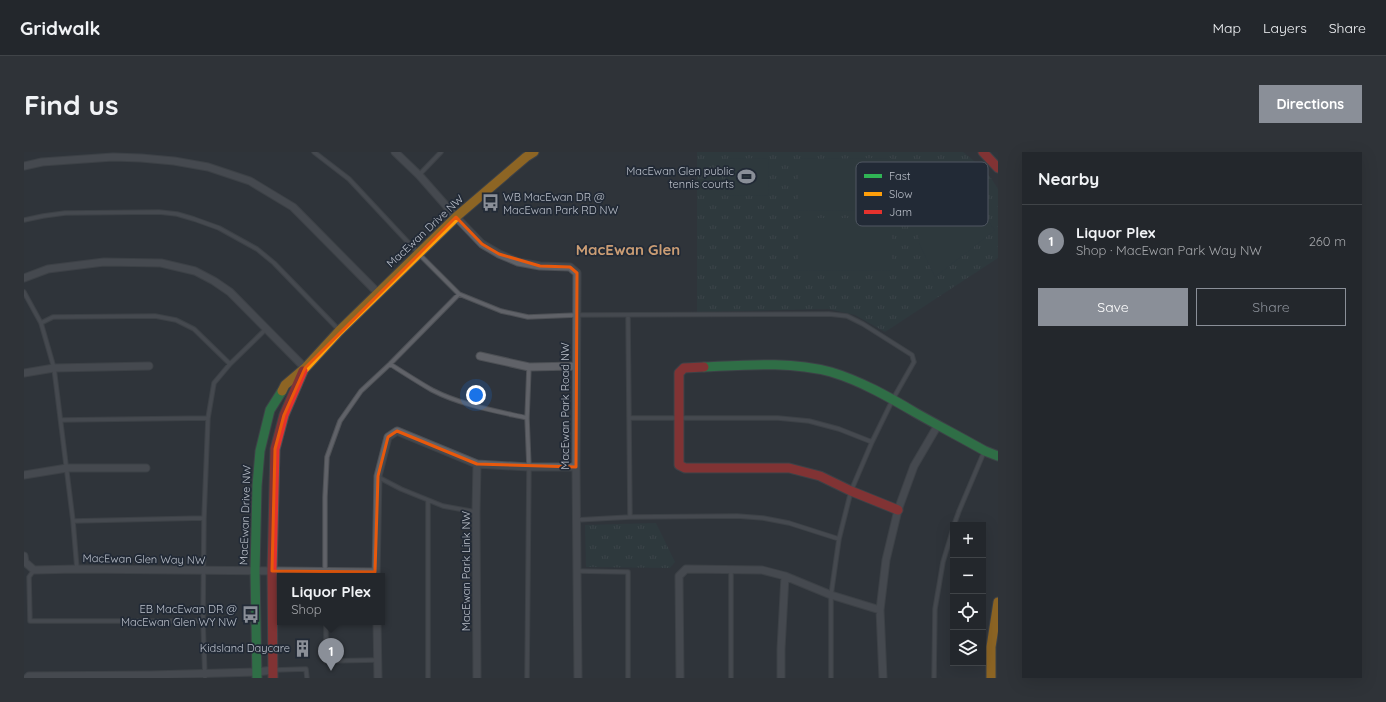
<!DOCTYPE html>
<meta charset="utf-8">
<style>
body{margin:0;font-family:Quicksand,sans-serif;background:#2f3338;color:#f1f3f6}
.controls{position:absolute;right:12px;bottom:12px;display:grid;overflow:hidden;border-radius:0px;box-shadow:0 4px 16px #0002}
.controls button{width:36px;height:36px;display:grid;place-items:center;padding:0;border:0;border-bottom:1px solid #404448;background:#23272c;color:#f1f3f6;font:20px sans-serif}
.you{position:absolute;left:452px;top:243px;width:14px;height:14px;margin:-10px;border:3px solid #fff;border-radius:50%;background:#1a73e8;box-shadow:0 0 0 6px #1a73e833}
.badge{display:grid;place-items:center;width:26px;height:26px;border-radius:50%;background:#8a8f98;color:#fff;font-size:13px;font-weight:700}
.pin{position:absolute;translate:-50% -33px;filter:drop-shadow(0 1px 2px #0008)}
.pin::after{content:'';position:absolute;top:21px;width:14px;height:12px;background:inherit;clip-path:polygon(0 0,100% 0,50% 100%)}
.popup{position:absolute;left:253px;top:421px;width:108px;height:52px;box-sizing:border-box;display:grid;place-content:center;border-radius:0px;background:#23272c;filter:drop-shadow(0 1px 3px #0005);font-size:13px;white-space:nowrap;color:#a3a5a9}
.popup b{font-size:15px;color:#f1f3f6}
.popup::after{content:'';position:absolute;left:50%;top:100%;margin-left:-8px;border:8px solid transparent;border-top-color:#23272c}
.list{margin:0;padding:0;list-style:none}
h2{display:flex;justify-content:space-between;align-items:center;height:52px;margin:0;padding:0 16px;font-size:17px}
h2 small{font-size:13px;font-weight:400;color:#a3a5a9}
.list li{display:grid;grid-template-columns:26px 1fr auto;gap:12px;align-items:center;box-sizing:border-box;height:72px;padding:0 16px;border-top:1px solid #404448}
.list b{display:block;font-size:15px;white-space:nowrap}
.list p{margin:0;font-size:13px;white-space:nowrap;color:#a3a5a9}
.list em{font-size:13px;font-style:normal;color:#a3a5a9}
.actions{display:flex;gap:8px;padding:12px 16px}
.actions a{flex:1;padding:9px 0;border:1px solid #8a8f98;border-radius:0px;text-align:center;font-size:14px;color:#8a8f98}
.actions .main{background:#8a8f98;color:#fff}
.icon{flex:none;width:22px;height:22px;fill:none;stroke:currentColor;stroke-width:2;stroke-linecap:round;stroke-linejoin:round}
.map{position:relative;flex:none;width:974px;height:526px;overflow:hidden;border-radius:0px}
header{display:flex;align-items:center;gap:24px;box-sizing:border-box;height:56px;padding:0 20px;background:#23272c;border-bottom:1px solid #404448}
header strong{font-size:19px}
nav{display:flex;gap:22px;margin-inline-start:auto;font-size:14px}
.intro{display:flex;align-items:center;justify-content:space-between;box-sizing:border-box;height:96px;padding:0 24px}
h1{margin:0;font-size:28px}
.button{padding:10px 18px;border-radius:0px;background:#8a8f98;color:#fff;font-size:14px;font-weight:700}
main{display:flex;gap:24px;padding:0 24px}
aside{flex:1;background:#23272c;border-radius:0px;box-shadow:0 4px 16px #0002}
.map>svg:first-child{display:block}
</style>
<header>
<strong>Gridwalk</strong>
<nav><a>Map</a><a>Layers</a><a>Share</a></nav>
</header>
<div class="intro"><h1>Find us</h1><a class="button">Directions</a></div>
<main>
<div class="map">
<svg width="974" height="526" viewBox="0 0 974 526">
<defs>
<pattern id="grass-tufts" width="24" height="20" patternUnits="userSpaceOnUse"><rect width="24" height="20" fill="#2d3e41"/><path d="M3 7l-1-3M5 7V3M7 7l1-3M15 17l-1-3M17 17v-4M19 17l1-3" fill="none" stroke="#4a585b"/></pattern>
</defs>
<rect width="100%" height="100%" fill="#2f343b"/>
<path fill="url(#grass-tufts)" d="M673 0H939L949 8 967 26 974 37V106L861 180 831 163 804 157 673 160Z
M632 371 651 410 646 416 562 415 561 373Z"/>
<path fill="#2d3e41" d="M744 6 745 43 702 44 701 7Z
M867 6 868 58 774 59V7Z
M925 20 971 78 911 125 895 91V66L902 42Z
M774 66H868V118L774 119Z"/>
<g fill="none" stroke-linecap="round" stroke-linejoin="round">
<defs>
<path id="lane" d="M290 0 325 27 395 102 435 142 477 159 504 165 553 163 805 162 823 164 839 172 888 203 890 210 869 247 848 290 827 339 815 387 807 443V526
M395 23 417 0
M0 68 19 64 41 61 135 60 153 62 170 67 195 76 233 97 250 111 315 178
M0 140 17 171 30 216 49 369 53 417
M604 164 606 365
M17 171 29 165 131 164 152 168 170 177 206 212
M366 212C380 221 394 230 408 238 437 253 472 259 503 266
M605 266H754L785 269 815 277 848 290
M37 268 184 266
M354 325 377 337 419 354 452 360
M552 368 606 365 713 364 739 366 765 371 815 387
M49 369 180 366
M930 373 935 359 960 300
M10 418 5 425 6 469H179
M553 419 604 420V526
M301 424V345L303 305 316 269 337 239 366 212 435 142
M302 470V509L354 508
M250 518 282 517 283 526
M181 526 179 469 180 366 184 266 190 231 206 212 242 177
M404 526V348
M503 526 505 315 503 266 505 215
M707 526V417
M910 526 911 457 919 410 929 377"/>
<path id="street" d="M371 0 395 23 432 65 458 92 475 102 494 110 516 114 546 115 553 121 552 315 554 526
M0 14 18 10 89 5 117 6 150 9 184 15 226 29 269 55 354 141
M0 126 24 117 80 110 137 111 171 119 190 129 206 140 281 216
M456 204 505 215 552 214
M0 221 30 216 125 214
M0 323 43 316H122
M0 404 1 410 10 418 53 417 351 420
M352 424 354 324 364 285 373 279 453 312 505 315H552
M353 470 354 526
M3 526 5 524 127 523 233 520 249 518
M453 526 452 360 453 312
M656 526 655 424 662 417 738 418 761 424 807 443 856 458
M757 526V497L761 424
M859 526 856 458 862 408 874 358 890 314 914 273"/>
<path id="fast" d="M680 215C722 213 766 209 807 220 837 229 865 245 892 261 915 274 938 286 961 299L974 304
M233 526 231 419 233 334 236 299 246 258 258 239"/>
<path id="slow" d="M258 239 261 233 281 216 315 179 432 65 502 5 510 0
M967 526V495L974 450"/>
<path id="jam" d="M959 0 974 16
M680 215 660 216 655 221V313L661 316H765L796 324 827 339 874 358
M249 526 248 419 251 297 260 263 279 219"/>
</defs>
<use href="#lane" stroke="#4d5055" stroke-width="5.5"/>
<use href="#street" stroke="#4d5055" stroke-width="9"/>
<use href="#fast" stroke="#4d5055" stroke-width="11"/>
<use href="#slow" stroke="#4d5055" stroke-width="11"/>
<use href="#jam" stroke="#4d5055" stroke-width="11"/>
<use href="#lane" stroke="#606268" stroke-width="3.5"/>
<use href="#street" stroke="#606268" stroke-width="7"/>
<use href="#fast" stroke="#30b455" stroke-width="9"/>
<use href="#slow" stroke="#ff9f0a" stroke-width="9"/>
<use href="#jam" stroke="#e5322d" stroke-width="9"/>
</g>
<path d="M0 0H974V526H0ZM432 65 458 92 475 102 516 114 546 115 553 121 552 315 453 312 373 279 364 285 354 324 351 420 248 419 251 297 260 263 281 216Z" fill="#2f343b" fill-opacity=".55" fill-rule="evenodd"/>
<path fill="none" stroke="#e8590c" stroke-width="3" stroke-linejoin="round" d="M432 65 458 92 475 102 516 114 546 115 553 121 552 315 453 312 373 279 364 285 354 324 351 420 248 419 251 297 260 263 281 216Z"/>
<defs>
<symbol id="stadium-bare" viewBox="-9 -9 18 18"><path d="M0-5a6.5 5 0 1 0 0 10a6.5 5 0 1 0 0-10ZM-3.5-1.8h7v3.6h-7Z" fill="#8a8f98" stroke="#222a36" stroke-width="2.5" paint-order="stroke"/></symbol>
<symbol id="bus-bare" viewBox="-9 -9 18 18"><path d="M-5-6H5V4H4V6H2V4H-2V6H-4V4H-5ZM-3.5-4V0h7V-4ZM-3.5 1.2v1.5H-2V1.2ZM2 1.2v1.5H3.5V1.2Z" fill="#8a8f98" stroke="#222a36" stroke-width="2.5" paint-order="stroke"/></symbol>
<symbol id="building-bare" viewBox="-9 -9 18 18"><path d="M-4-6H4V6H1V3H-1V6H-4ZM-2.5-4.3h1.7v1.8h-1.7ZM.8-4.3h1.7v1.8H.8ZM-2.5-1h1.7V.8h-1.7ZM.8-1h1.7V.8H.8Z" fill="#8a8f98" stroke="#222a36" stroke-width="2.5" paint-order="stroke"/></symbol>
</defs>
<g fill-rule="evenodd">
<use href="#stadium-bare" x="710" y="12" width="25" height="25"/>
<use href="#bus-bare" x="454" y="38" width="25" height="25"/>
<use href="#bus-bare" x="214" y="450" width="25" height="25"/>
<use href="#building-bare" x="266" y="484" width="25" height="25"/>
</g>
<g text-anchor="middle" stroke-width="3.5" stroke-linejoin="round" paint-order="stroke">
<g font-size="11" fill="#bbc0ca" stroke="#222a36" text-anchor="end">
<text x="710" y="23">MacEwan Glen public<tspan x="710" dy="13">tennis courts</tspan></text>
<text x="479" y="49" text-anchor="start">WB MacEwan DR @<tspan x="479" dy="13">MacEwan Park RD NW</tspan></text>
<text x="213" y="461">EB MacEwan DR @<tspan x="213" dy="13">MacEwan Glen WY NW</tspan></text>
<text x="266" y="500">Kidsland Daycare</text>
</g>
<g font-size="11" fill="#bbc0ca" stroke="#222a36">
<text transform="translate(401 79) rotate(-43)" y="4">MacEwan Drive NW</text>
<text transform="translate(541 254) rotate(-90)" y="4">MacEwan Park Road NW</text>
<text transform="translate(221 363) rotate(-88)" y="4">MacEwan Drive NW</text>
<text transform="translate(120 407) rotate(1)" y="4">MacEwan Glen Way NW</text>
<text transform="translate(442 419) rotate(-90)" y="4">MacEwan Park Link NW</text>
</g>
<g font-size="15" font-weight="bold" fill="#cb9d74" stroke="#222a36">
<text x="604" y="103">MacEwan Glen</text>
</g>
</g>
<rect x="832" y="10" width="132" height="64" rx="6" fill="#222a36" stroke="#505762" stroke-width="1"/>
<rect x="840" y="22" width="18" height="4" fill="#30b455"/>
<rect x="840" y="40" width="18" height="4" fill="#ff9f0a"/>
<rect x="840" y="58" width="18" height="4" fill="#e5322d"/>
<g font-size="11" fill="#bbc0ca">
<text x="865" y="28">Fast</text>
<text x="865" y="46">Slow</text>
<text x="865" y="64">Jam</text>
</g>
</svg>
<div class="controls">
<button>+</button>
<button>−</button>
<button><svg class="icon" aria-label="locate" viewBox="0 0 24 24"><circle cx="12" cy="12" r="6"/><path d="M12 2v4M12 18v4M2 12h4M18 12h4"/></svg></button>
<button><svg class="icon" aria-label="layers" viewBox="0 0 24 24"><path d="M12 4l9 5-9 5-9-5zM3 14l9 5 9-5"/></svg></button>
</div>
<div class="you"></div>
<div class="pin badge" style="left:307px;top:519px">1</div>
<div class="popup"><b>Liquor Plex</b>Shop</div>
</div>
<aside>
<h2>Nearby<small></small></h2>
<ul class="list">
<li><span class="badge">1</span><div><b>Liquor Plex</b><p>Shop · MacEwan Park Way NW</p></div><em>260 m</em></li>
</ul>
<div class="actions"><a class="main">Save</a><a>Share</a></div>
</aside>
</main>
